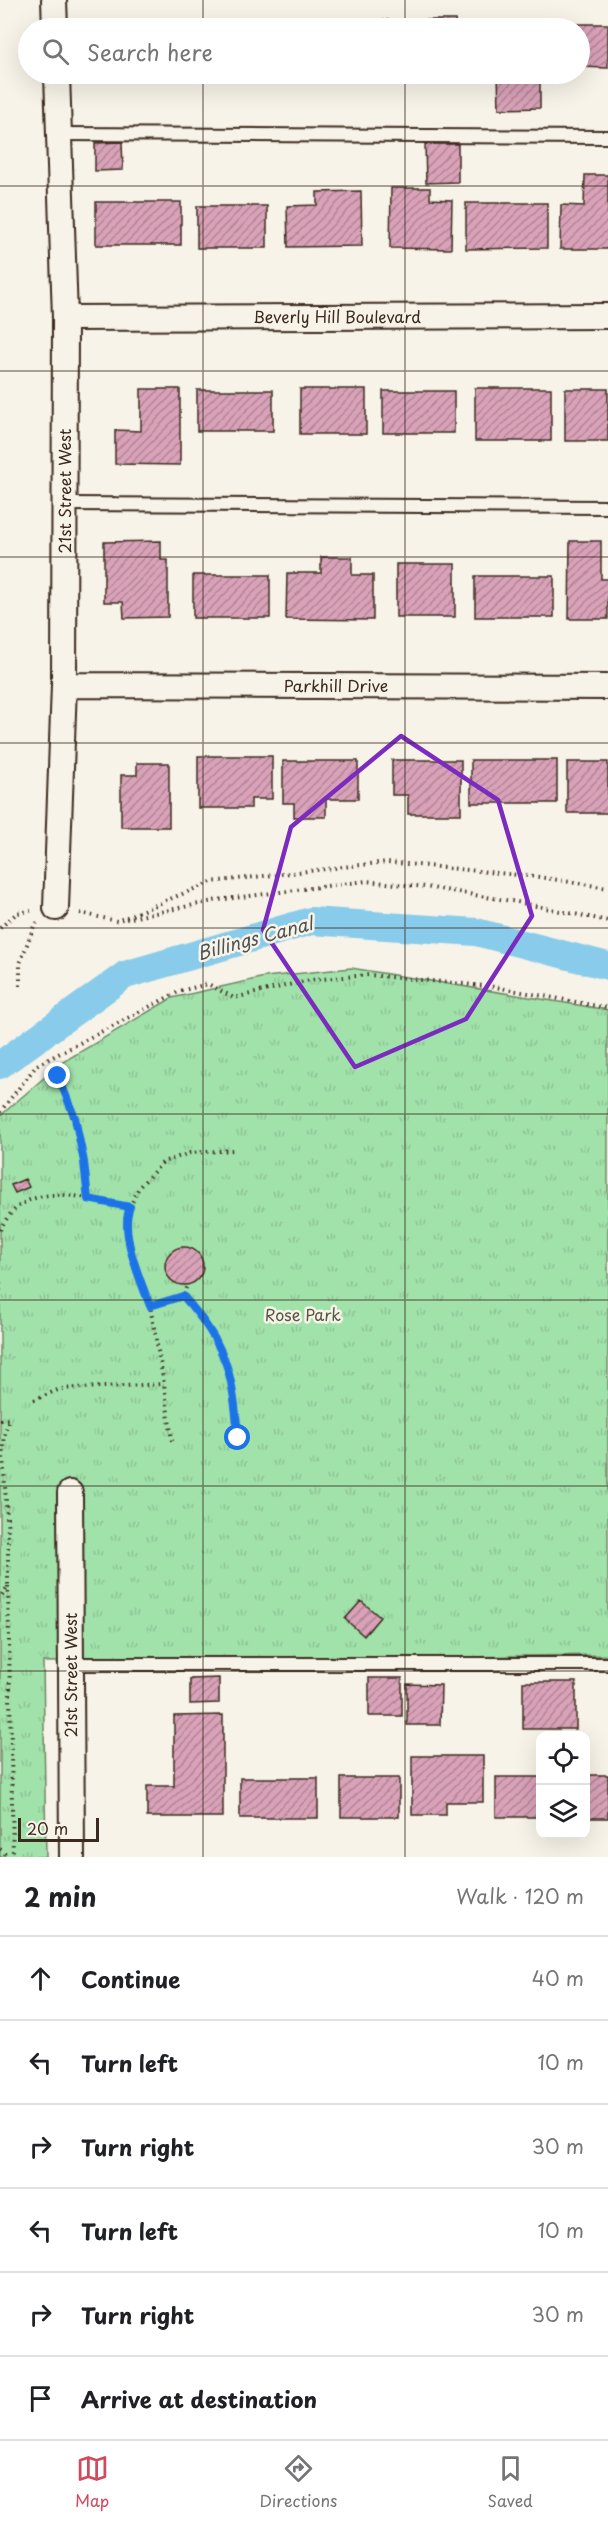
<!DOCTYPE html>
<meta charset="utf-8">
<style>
body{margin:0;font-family:"Playpen Sans",sans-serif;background:#f6f6f6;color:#202124}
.controls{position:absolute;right:18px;bottom:18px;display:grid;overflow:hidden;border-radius:12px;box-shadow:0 6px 24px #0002}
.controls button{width:54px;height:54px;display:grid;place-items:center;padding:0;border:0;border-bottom:2px solid #e0e0e0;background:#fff;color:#202124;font:30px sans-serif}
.scale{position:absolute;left:18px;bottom:15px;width:81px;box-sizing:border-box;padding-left:6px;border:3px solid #3b2a1e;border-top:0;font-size:16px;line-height:21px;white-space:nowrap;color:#3b2a1e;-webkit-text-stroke:4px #f7f3e8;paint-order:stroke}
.stop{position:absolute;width:18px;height:18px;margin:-14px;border:4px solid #1a73e8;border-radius:50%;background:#fff}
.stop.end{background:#1a73e8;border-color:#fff;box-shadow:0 2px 6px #0008}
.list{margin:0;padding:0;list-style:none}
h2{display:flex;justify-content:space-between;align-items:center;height:78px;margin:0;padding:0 24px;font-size:26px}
h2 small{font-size:20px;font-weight:400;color:#757577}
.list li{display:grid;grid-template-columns:39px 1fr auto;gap:18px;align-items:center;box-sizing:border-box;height:84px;padding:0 24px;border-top:2px solid #e0e0e0}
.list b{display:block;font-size:22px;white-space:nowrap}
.list em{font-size:20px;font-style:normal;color:#757577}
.icon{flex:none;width:33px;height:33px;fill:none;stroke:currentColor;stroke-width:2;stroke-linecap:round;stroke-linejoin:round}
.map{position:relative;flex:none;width:608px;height:1857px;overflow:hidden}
.search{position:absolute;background:#fff;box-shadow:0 6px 24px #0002;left:18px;right:18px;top:18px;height:66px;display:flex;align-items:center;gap:15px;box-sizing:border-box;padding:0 21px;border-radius:33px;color:#757577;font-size:22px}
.sheet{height:582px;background:#fff}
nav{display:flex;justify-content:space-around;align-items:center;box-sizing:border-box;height:84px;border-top:2px solid #e0e0e0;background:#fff;font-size:16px;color:#757577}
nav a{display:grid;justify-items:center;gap:3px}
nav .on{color:#d1495b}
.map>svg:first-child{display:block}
</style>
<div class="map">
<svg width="608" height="1857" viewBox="0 0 608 1857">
<defs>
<pattern id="park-tufts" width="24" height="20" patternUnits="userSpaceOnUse" patternTransform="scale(1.5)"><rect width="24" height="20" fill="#a1e2ab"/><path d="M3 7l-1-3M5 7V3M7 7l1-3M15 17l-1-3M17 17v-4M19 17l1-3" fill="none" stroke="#8cc293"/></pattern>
<pattern id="building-hatch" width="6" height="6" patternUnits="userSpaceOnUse" patternTransform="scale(1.5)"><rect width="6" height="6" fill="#d9a2b8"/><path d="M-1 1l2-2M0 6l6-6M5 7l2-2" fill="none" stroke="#b18495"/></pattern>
</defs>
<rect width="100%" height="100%" fill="#f7f3e8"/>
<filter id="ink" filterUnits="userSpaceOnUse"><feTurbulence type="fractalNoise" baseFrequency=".0167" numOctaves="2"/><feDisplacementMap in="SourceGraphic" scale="12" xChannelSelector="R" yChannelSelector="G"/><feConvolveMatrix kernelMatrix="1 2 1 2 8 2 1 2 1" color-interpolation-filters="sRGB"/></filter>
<g filter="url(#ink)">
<path fill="url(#park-tufts)" stroke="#6e8664" stroke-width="1.5" d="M351 968 608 1010V1655L43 1662 46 1857H0V1116L61 1063 172 998 265 977Z"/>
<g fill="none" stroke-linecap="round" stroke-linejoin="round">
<path stroke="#88cbea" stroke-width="28" d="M0 1065 125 975 311 921 476 932 608 966"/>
</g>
<path fill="url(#building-hatch)" stroke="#3b2a1e" stroke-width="1.5" d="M281 20H364V28H281Z
M373 20H455L456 28H373Z
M271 22V28H189V23Z
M546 22V28H466V23Z
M561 24H608V68L580 67V28H561Z
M98 26H177V28H98Z
M498 74H540V108L499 109Z
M122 142 123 170 95 171V143Z
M425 144H458V182L426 183Z
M585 175H608V249H560L561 205 584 206Z
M391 188H430V199L452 200 451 249 390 248Z
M361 191 362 246 288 247 287 206 317 205V192Z
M96 202H181V245H96Z
M466 203H547V248L466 249Z
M197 206H267V248H197Z
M475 388H551V441H475Z
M141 389H180V465L115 464V430L141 431Z
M300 389H366V434H300Z
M565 389H608V441H565Z
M197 390H273V431H197Z
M383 391H454V433H383Z
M161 541V560H168V617L124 618 123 602H104V542Z
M570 541H601V579H608V619H569Z
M321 557H352V575H373V620L286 619 287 573H321Z
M396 564H455V617H396Z
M193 575H270V618H193Z
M475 576H554V617H475Z
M198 756H272V799H251V808H198Z
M392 760H461V814H408V795H392Z
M471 760H557V803H471Z
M283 761H358V799H326V817H294V803H283Z
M567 762H608V813H567Z
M137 763H169V827H121V775H137Z
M25 1179 29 1187 15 1193 11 1185Z
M165 1266a19 19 0 1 1 38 0a19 19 0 1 1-38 0Z
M361 1601 380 1617 364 1636 345 1619Z
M219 1678V1703L190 1704V1679Z
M369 1678H402V1716H369Z
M523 1682H576V1729H523Z
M407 1684 441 1685 440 1725H407Z
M223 1715V1817H147V1786H174V1716Z
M412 1756H483V1802H446V1815H412Z
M586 1775H608V1818H586Z
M496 1777H540V1817H496Z
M240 1778H318V1818H240Z
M341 1778H399V1817H341Z"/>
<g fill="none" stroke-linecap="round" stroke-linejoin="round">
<defs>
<path id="lane" d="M59 134 608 137
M65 504 608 507
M71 1664H608"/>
<path id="street" d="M54 0 55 28
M65 318 608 316
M64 685 608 687
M56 908 64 685 65 318 57 74
M70 1493 72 1857"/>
</defs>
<use href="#lane" stroke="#3b2a1e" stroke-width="16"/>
<use href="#street" stroke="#3b2a1e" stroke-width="28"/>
<path stroke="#3b2a1e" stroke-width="4" stroke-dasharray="1.5 4.5" stroke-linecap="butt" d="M80 913 117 921 211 882 387 862 539 877 608 888
M126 919 218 900 366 881 426 887 517 902 608 921
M0 928 17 913 31 911
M20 986V963L34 926 37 923
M58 1076C76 1121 83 1151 88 1199
M0 1112 37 1065 180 991 208 984 234 998 310 980 369 975 495 987 608 1008
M0 1230C26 1176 83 1198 130 1207
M0 1283V1294
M183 1296C226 1344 234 1375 238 1438
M150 1306 183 1296 187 1285
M34 1400 60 1389 164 1384
M0 1420 9 1419 5 1432 3 1456 8 1533V1586L0 1598
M172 1441 164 1384 150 1306 132 1254 126 1216 139 1187 163 1162 190 1153 233 1150
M8 1586 13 1857
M0 1849 8 1857"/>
<use href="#lane" stroke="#f7f3e8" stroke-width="12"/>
<use href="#street" stroke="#f7f3e8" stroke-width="24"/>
</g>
</g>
<g fill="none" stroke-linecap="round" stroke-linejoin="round" filter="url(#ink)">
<path stroke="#1a73e8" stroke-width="8" d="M58 1076 75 1118 84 1162 88 1199 130 1207C119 1233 141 1281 150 1306L183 1296C226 1344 234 1375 238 1438"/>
</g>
<path fill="none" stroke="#7b2cbf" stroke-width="4.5" stroke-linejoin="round" d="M401 736 498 800 532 916 466 1019 355 1067 263 930 291 827Z"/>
<path fill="none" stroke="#3b2a1e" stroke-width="1.5" stroke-opacity="0.55" d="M203 0V28M405 0V28M203 74V1857M405 74V1857M0 186H608M0 371H608M0 557H608M0 743H608M0 928H608M0 1114H608M0 1300H608M0 1486H608M0 1671H608"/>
<g text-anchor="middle" stroke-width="5" stroke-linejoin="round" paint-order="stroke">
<g font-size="16" fill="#3b2a1e" stroke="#f7f3e8">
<text x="337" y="323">Beverly Hill Boulevard</text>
<text transform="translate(65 491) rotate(-90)" y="6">21st Street West</text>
<text x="336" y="692">Parkhill Drive</text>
<text transform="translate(71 1675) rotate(-90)" y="6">21st Street West</text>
</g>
<g font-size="16" fill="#545841" stroke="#f7f3e8">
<text x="303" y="1321">Rose Park</text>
</g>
<g font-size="18" font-style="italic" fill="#4e5251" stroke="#f7f3e8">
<text transform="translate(255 939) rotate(-15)" y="6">Billings Canal</text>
</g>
</g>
</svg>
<div class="controls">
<button><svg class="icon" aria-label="locate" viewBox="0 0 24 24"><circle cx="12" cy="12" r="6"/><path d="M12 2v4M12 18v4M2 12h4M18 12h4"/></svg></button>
<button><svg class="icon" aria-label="layers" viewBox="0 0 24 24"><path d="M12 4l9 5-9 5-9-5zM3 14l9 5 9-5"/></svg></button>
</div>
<div class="scale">20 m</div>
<div class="stop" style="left:238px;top:1438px"></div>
<div class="stop end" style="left:58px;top:1076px"></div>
<div class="search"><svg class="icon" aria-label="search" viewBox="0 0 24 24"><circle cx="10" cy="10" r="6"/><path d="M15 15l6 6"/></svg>Search here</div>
</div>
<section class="sheet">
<h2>2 min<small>Walk · 120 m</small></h2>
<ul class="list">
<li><svg class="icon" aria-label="ahead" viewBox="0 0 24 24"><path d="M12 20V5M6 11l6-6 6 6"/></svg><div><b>Continue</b></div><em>40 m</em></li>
<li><svg class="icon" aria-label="left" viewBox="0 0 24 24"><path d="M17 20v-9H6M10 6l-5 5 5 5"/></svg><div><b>Turn left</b></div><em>10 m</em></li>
<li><svg class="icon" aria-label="right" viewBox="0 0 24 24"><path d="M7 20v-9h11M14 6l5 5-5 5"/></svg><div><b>Turn right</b></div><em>30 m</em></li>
<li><svg class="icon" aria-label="left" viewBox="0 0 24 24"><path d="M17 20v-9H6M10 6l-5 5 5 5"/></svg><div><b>Turn left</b></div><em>10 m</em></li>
<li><svg class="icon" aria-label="right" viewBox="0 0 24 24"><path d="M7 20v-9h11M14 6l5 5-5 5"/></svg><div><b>Turn right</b></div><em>30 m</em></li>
<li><svg class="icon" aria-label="arrive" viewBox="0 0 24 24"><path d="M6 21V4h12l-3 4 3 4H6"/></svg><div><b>Arrive at destination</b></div></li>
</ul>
</section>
<nav>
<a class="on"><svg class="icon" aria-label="map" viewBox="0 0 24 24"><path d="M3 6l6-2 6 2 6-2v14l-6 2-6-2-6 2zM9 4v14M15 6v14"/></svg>Map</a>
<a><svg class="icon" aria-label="directions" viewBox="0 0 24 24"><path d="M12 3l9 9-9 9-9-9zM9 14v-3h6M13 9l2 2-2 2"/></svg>Directions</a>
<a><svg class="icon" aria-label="saved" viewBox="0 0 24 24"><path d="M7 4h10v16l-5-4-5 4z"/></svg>Saved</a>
</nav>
